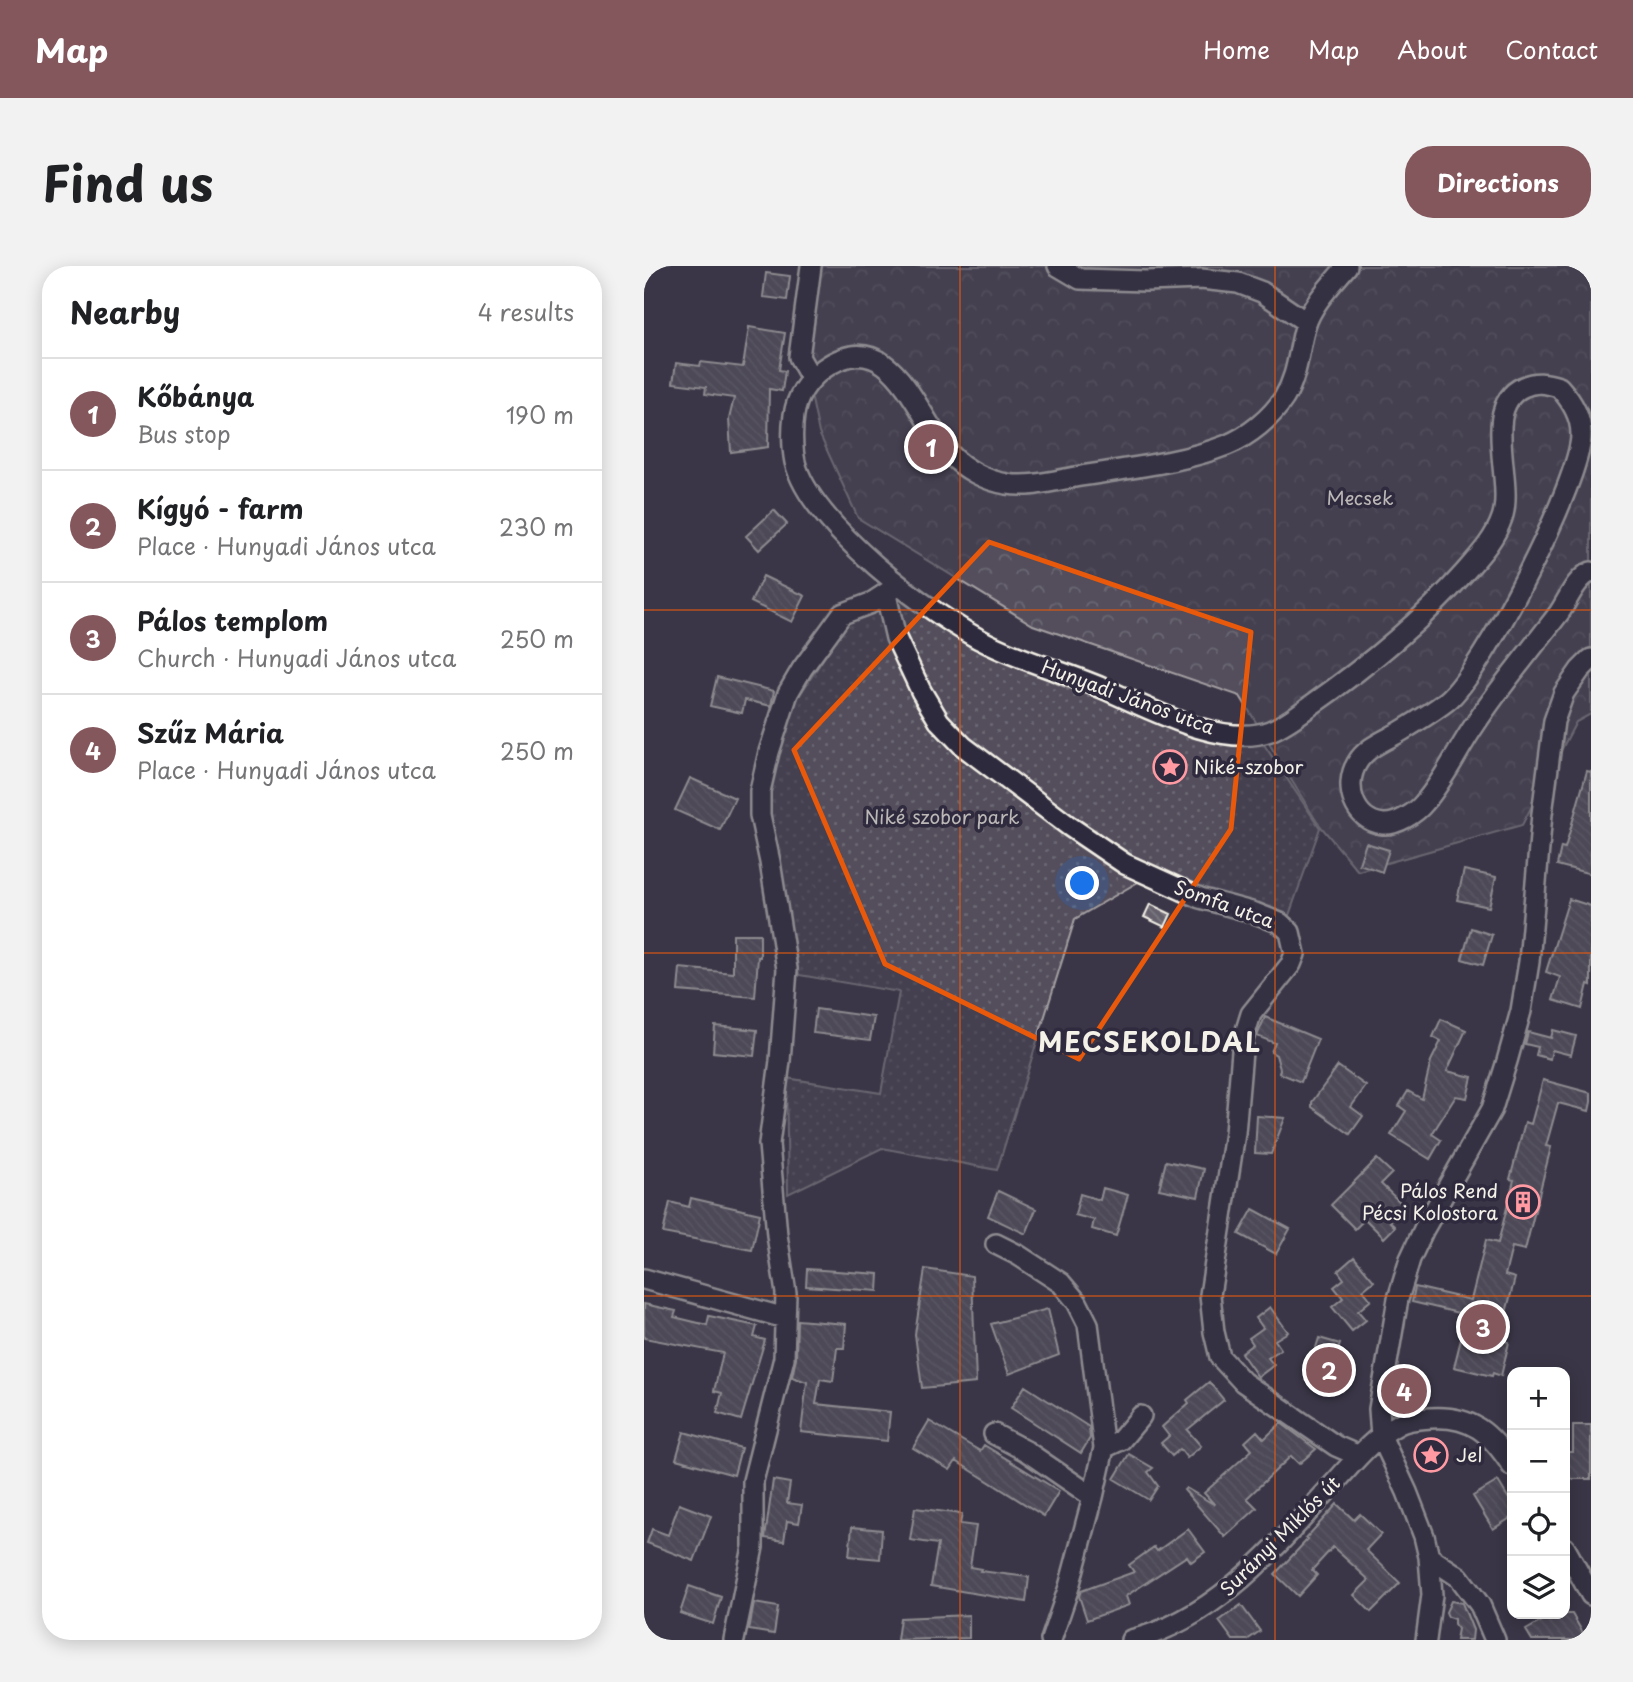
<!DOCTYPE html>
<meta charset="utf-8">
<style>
body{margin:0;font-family:"Playpen Sans",sans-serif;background:#f2f2f2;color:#202124}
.controls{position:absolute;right:21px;bottom:21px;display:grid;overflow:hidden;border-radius:14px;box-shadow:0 4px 18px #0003}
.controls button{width:63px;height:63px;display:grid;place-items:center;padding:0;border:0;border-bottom:2px solid #e0e0e0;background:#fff;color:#202124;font:35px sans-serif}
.you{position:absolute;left:439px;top:618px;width:24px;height:24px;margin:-18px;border:5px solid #fff;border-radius:50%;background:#1a73e8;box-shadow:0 0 0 10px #1a73e833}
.badge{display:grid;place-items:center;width:46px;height:46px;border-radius:50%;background:#84575d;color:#fff;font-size:23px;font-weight:700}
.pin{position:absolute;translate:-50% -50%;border:4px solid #fff;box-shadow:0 2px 7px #0006}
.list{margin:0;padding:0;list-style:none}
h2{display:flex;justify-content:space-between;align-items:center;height:91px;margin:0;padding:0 28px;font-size:30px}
h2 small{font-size:23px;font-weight:400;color:#757577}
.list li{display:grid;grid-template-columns:46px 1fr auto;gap:21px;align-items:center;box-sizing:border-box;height:112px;padding:0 28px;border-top:2px solid #e0e0e0}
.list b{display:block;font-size:26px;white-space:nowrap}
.list p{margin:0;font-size:23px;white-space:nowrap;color:#757577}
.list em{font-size:23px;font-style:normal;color:#757577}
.icon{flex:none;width:38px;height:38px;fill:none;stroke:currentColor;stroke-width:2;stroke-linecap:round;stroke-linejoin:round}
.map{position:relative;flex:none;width:947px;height:1374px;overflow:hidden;border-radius:28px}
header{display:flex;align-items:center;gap:42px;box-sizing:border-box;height:98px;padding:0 35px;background:#84575d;color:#fff}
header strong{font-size:33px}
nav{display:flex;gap:38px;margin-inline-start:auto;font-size:24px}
.intro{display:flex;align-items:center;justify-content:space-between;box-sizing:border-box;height:168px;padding:0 42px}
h1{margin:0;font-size:49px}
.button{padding:18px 32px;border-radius:28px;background:#84575d;color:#fff;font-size:24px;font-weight:700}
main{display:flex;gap:42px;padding:0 42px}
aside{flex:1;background:#fff;border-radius:28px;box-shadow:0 4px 18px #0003}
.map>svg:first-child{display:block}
</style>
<header>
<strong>Map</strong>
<nav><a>Home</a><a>Map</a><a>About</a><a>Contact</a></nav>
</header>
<div class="intro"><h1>Find us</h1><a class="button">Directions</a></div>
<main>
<aside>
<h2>Nearby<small>4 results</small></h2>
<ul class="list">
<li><span class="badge">1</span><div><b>Kőbánya</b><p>Bus stop</p></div><em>190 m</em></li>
<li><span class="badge">2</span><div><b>Kígyó - farm</b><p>Place · Hunyadi János utca</p></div><em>230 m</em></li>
<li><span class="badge">3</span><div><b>Pálos templom</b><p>Church · Hunyadi János utca</p></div><em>250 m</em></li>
<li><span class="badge">4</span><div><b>Szűz Mária</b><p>Place · Hunyadi János utca</p></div><em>250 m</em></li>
</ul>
</aside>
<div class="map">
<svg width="947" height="1374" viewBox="0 0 947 1374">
<defs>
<pattern id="grass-dots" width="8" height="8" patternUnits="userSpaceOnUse" patternTransform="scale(1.75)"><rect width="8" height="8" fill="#534e5c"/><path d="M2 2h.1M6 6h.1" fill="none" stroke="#6c6873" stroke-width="1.8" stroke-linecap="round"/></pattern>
<pattern id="forest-crowns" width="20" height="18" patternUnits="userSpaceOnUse" patternTransform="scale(1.75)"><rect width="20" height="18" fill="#534e5c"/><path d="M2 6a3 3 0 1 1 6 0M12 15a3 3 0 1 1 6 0" fill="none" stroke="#6c6873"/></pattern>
<pattern id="building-back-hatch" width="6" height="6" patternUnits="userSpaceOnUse" patternTransform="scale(1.75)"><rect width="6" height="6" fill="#65616c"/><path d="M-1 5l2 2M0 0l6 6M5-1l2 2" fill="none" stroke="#7c7881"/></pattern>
</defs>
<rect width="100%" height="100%" fill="#3b3647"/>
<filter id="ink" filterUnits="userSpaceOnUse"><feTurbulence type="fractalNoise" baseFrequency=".0143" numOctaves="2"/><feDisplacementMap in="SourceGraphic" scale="14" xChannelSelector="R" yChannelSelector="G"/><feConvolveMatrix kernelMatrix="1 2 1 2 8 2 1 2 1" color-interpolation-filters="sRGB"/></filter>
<g filter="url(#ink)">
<path fill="url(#grass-dots)" stroke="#a4a0a2" stroke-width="2" d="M253 326 328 380 419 420 594 479 619 477 676 562 644 652 501 612 431 653 353 904 238 882 144 928 142 812 237 827 255 726 155 709 124 542 139 455 207 350Z"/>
<path fill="url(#forest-crowns)" stroke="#a4a0a2" stroke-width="2" d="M166 0H947V448L932 456 878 559 714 605 673 556 596 430 389 359 214 252 175 167 157 82Z"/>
<path fill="url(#building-back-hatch)" stroke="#f4f1e8" stroke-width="2" d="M122 7 146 10 143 34 119 31Z
M105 61 141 67 135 104 141 105 138 125 125 123 124 181 87 186 85 153 90 132 61 128 62 121 29 117 32 97 56 100 57 96 99 101Z
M130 244 143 258 115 284 102 270Z
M119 310 161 330 148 356 107 336Z
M73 411 130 425 127 440 101 434 98 447 66 440Z
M943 505 947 506V608L913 599 917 581 921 582Z
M46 512 91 532 76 564 31 544Z
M722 577 745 584 738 606 715 598Z
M820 604 852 611 845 641 813 634Z
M925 633 947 640V719L944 718 938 743 909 734 916 711 902 706Z
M506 638 527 648 521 661 500 651Z
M827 662 848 669 839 699 818 693Z
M89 668H116V691H114L111 731 34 725 36 702 89 707Z
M172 743 230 751 226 774 169 767Z
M621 751 674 773 657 816 635 807 636 803 632 789 627 786 631 777 613 770Z
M797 753 822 764 803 805 828 811 823 832 812 830 788 868 797 874 786 893 747 869 762 845 755 840 764 825 778 833 787 795 797 775 789 771Z
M71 760 113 764 110 790 69 786Z
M909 764 932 770 927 789 908 784 906 793 892 789 894 781 881 778 884 766 907 772Z
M694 800 722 820 707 841 719 850 706 868 668 841V836Z
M899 814 947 827V836L945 845 914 837 902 880 907 881 881 984 868 981 861 1009 871 1012 855 1074 865 1076 857 1110 849 1107 848 1110 810 1101 823 1049 768 1036 771 1021 827 1034 842 974 854 977 870 914 866 913 881 856 887 858Z
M613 850 641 852 627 888 611 887Z
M733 893 748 907 737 918 761 941 746 956 751 961 740 972 721 953 711 963 687 939Z
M522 895 560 903 554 931 515 923Z
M459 922 484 929 472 970 448 963 450 954 431 949 436 928 456 934Z
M354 925 392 943 382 968 344 950Z
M47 932 116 948 108 984 19 967 26 936 45 941Z
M609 943 646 963 632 988 595 968Z
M710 991 730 1015 719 1024 727 1034 714 1045 722 1054 708 1065 688 1041 699 1032 690 1021 700 1013 694 1005Z
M163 1003 235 1008 234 1025 162 1020Z
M281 1003 328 1010 332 1117 278 1122 271 1068Z
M0 1038 32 1045 30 1051 63 1059 65 1050 113 1060 110 1071 121 1074 97 1154 73 1147 78 1127 70 1125 79 1087 0 1072Z
M626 1041 644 1066 631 1074 637 1083 624 1092 630 1099 614 1111 597 1087 609 1078 605 1072 619 1062 612 1052Z
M404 1043 415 1089 365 1108 347 1058Z
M153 1054 202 1058 200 1082H193L189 1115 176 1113 172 1138 246 1146 243 1175 157 1166 163 1116 148 1111 152 1092Z
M675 1072 696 1078 692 1090 707 1095 698 1125 662 1114Z
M565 1116 580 1134 543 1164 557 1180 543 1192 536 1183 528 1190 517 1177 525 1170 518 1161 545 1137 543 1134Z
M381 1120 445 1161 446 1172 437 1187 367 1142Z
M285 1155 336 1185 340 1179 415 1225 400 1250 312 1195 306 1204 269 1182Z
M637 1157 672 1183 655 1198 647 1190 603 1232 613 1242 581 1271 540 1224 542 1222 571 1239 560 1227 608 1184 601 1176 613 1165 620 1173Z
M929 1159H947V1213H921V1186H929Z
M40 1166 97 1182 90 1209 32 1193Z
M485 1188 509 1202 504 1206 514 1220 505 1234 470 1213Z
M129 1214 146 1217 143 1237 158 1239 155 1257 143 1255 140 1275 121 1272Z
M854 1215 868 1238V1251L849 1263 829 1230Z
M35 1238 67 1250 50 1295 3 1277 8 1263 24 1269Z
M693 1238 710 1254 716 1248 737 1268 722 1284 756 1317 727 1346 710 1329 725 1314 689 1281 668 1304 673 1309 654 1330 631 1308 664 1273 662 1272Z
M271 1242 318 1248 316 1258 332 1260 326 1301 337 1303 336 1305 385 1311 382 1336 287 1320 294 1278 266 1274Z
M208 1261 238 1264 236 1293 205 1290Z
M544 1263 561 1286 547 1296 543 1290 482 1330 485 1339 443 1354 435 1330 437 1325 490 1306 485 1299 510 1281 513 1285Z
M45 1320 77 1331 69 1358 36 1347Z
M807 1335 818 1337 829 1364 828 1374H812L814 1363 810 1358V1353L804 1351 802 1346Z
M110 1337 134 1341 130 1368 105 1364Z
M597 1339 616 1365 603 1374H589L575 1355Z
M910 1348H928L943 1374H888L882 1364Z
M325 1349V1372L253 1374 256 1352Z"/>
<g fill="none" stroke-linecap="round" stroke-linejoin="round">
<defs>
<path id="minor" d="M414 0 436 13 502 15 557 13 594 17 618 26 662 56
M703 0C688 18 667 39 661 61 654 86 654 109 640 132 627 152 605 170 583 179 537 197 485 202 437 210 413 214 387 222 363 218 342 215 320 203 306 188 272 151 248 54 179 103 163 115 153 129 150 149 148 162 148 182 151 196 166 258 288 351 345 378 381 396 421 406 458 422 503 441 578 483 626 465 641 459 654 449 666 440 722 401 776 357 821 306 835 290 851 273 858 252 871 216 836 141 879 121 891 115 902 117 915 121 927 134 937 149 937 168 938 213 839 406 803 435 790 445 774 455 759 464 743 474 723 480 713 497 699 520 710 555 739 558 753 559 772 547 780 537 801 513 814 483 832 457 857 419 887 384 915 347 924 334 932 312 947 306
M167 112 155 91 167 0
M242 329 252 372 277 425 295 455 319 480 425 560 481 598 556 632 611 647 636 657 646 666 651 688 647 698 607 748 599 774 591 867 566 1029 570 1066 576 1091 599 1116 692 1180 715 1190
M352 978 374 989 417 1017 433 1036 444 1058 460 1182 449 1231
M0 1013 141 1052
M350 1168 382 1185 449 1231 425 1321 407 1374
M460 1182 477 1174 497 1150
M921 1282 947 1329
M785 1291 815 1311 836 1339 851 1374
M90 1374 109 1281V1215L140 1092 142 1027 133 969 125 878 136 795 143 703 126 596 116 549V525L125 486 144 427 158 403 198 348 227 337 250 322
M487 1374C569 1355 630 1283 684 1224 706 1201 726 1173 755 1158 764 1153 775 1153 786 1152 827 1149 847 1167 868 1200
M782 1374 788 1329 785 1291 780 1270 763 1226 737 1170 735 1143 754 1033 766 993 780 963 848 843 863 795 877 745 885 696 898 548 910 455 920 427 936 404 947 393"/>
</defs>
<use href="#minor" stroke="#f4f1e8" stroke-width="24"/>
<use href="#minor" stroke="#2f2a3d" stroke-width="19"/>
</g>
</g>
<path d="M0 0H947V1374H0ZM345 276 607 366 587 563 435 793 241 698 150 484Z" fill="#3b3647" fill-opacity=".55" fill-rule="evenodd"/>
<path fill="none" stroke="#e8590c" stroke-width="5" stroke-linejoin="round" d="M345 276 607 366 587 563 435 793 241 698 150 484Z"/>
<path fill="none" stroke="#e8590c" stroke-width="2" stroke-opacity="0.55" d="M316 0V1374M631 0V1374M0 344H947M0 687H947M0 1030H947"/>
<defs>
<symbol id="sight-ring" viewBox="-11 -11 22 22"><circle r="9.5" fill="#2f2a3d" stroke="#ff9aa2" stroke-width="1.5"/><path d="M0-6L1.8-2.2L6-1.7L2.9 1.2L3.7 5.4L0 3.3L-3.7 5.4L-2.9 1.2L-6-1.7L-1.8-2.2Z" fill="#ff9aa2"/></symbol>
<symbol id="building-ring" viewBox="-11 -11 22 22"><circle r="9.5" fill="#2f2a3d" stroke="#ff9aa2" stroke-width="1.5"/><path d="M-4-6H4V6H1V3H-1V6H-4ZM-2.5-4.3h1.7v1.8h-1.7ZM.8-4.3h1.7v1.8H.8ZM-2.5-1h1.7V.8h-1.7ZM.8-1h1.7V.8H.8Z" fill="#ff9aa2"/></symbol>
</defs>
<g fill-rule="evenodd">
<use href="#sight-ring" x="507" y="482" width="38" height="38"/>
<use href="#building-ring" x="860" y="917" width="38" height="38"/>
<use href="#sight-ring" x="768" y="1170" width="38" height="38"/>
</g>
<g text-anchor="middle" stroke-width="7" stroke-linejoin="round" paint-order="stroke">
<g font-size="19" fill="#bcb8b7" stroke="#2f2a3d">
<text x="716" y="239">Mecsek</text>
<text x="298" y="558">Niké szobor park</text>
</g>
<g font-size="19" fill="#f4f1e8" stroke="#2f2a3d">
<text transform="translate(484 431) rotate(20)" y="7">Hunyadi János utca</text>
<text transform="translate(580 638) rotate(20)" y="7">Somfa utca</text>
<text transform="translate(636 1270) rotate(-45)" y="7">Surányi Miklós út</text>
</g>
<g font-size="19" fill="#f4f1e8" stroke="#2f2a3d" text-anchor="start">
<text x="550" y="508">Niké-szobor</text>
<text x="854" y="932" text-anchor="end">Pálos Rend<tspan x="854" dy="22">Pécsi Kolostora</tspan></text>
<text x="812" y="1196">Jel</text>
</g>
<g font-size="26" font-weight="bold" letter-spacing="2" fill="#f4f1e8" stroke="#2f2a3d">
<text x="506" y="786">MECSEKOLDAL</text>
</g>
</g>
</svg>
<div class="controls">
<button>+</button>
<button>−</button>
<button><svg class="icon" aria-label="locate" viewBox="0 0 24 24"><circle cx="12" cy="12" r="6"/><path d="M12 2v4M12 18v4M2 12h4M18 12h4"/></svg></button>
<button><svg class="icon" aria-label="layers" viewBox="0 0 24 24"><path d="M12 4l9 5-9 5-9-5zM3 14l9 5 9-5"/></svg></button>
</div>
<div class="you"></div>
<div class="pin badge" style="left:287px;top:181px">1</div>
<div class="pin badge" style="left:685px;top:1104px">2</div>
<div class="pin badge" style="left:839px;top:1061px">3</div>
<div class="pin badge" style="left:760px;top:1125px">4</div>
</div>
</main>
